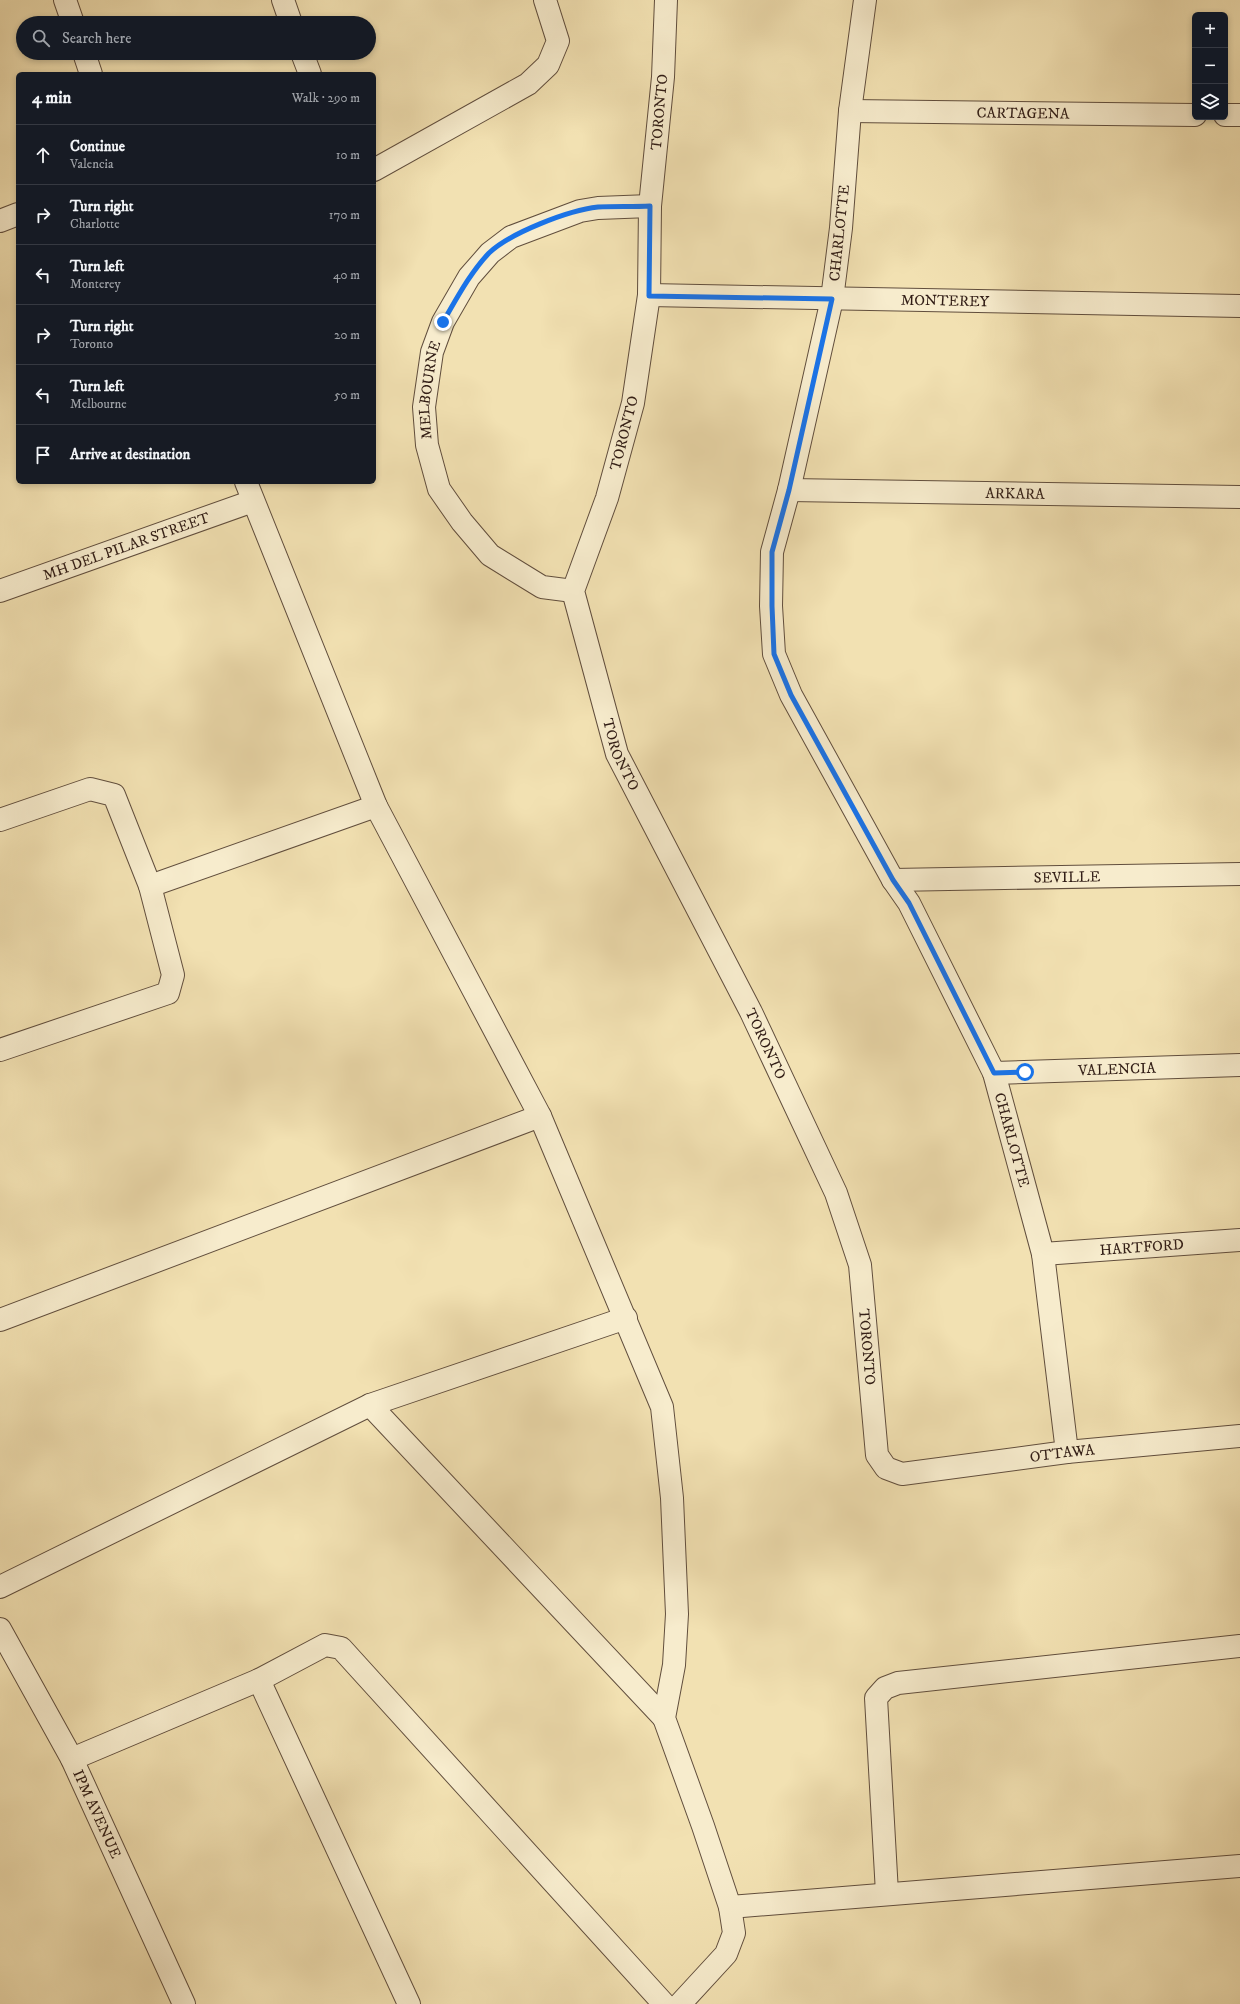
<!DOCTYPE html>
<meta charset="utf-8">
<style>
body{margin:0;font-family:"IM FELL DW Pica",serif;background:#20242c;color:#f1f3f6}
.controls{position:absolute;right:12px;top:12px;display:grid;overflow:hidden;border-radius:6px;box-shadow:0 2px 6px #0003}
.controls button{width:36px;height:36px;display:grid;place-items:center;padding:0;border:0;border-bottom:1px solid #363941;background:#171b24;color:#f1f3f6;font:20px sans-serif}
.stop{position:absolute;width:12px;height:12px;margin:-9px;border:3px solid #1a73e8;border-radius:50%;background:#fff}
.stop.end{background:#1a73e8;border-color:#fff;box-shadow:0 1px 4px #0008}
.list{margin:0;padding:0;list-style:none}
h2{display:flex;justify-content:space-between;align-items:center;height:52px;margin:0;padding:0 16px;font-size:17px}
h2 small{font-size:13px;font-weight:400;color:#9ea1a6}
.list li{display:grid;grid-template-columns:26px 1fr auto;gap:12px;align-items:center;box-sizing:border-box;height:60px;padding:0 16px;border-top:1px solid #363941}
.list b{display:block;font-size:15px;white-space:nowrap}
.list p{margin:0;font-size:13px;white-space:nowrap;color:#9ea1a6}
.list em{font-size:13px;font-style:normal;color:#9ea1a6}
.icon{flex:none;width:22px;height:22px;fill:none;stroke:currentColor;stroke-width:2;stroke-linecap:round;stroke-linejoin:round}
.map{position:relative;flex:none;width:1240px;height:2004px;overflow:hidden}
.search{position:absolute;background:#171b24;box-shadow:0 2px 6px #0003;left:16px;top:16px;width:360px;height:44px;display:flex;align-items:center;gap:10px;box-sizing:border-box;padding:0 14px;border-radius:22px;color:#9ea1a6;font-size:15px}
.panel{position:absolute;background:#171b24;box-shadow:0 2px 6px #0003;left:16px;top:72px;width:360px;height:412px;border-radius:6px}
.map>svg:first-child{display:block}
</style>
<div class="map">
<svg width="1240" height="2004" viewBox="0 0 1240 2004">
<rect width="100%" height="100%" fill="#f2e1b2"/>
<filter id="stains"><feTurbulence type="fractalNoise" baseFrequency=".005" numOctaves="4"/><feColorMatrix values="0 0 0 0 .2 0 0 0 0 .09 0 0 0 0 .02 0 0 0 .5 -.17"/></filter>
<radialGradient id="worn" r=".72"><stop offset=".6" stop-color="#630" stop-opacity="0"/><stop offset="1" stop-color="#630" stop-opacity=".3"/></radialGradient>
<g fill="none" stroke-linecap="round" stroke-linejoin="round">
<defs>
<g id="minor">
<path d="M65 0 73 23"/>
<path d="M283 0 291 23"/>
<path id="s1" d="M666 0 663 77 650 206 649 295 633 403 607 498 573 591 617 754 751 1012 836 1193 860 1265 877 1455 886 1468 902 1474 1067 1452 1240 1436"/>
<path id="s2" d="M865 0 850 111 841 228 832 299 789 490 772 552 771 606 774 654 791 695 893 880 909 903 994 1073 1043 1254 1067 1452"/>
<path d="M84 53 91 74"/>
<path d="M302 53 310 74"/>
<path id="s3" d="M850 111 1195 115"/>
<path d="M1225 115H1240"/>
<path d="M374 170 528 84 548 65 558 41 545 0"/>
<path d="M0 221 18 214"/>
<path id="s4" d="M649 295 1240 306"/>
<path d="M246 482 376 806 540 1116 662 1407 672 1498 677 1614 674 1665 664 1718 703 1826 730 1907 734 1933 726 1954 680 2004"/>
<path id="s5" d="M789 490 1240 497"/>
<path id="s6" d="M0 591 253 501"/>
<path id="s7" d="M573 591 542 587 490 555 462 522 439 489 427 445 424 407 432 352 443 322 469 277 490 253 511 237 580 211 598 208 650 206"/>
<path d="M0 820 90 789 114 795 150 886 173 975 168 993 0 1050"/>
<path id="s8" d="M893 880 1240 874"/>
<path d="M150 886 376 806"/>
<path id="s9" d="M994 1073 1240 1065"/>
<path id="s10" d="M1043 1254 1240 1240"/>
<path d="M0 1320 540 1116"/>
<path d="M370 1405 664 1718"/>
<path d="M0 1587 370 1405 626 1318"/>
<path d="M259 1680 409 2004"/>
<path d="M72 1759 259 1680 325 1645 341 1648 664 2004"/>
<path d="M887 1893 876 1698 885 1688 898 1683 1240 1646"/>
<path d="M730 1907 1240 1866"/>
</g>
<g id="tertiary">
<path id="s11" d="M0 1629 72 1759 184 2004"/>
</g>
</defs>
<use href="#minor" stroke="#614e3d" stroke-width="24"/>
<use href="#tertiary" stroke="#614e3d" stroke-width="24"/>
<use href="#minor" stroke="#f7eccd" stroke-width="22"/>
<use href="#tertiary" stroke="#f7eccd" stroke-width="22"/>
</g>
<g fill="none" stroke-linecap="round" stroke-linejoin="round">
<path stroke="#1a73e8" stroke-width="5" d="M443 322C457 298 470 273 489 253 510 233 569 210 598 207 615 206 633 207 650 206L649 296 832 299 789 490 772 552V606L774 654 791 695 893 880 909 903 994 1073 1025 1072"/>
</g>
<g text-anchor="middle" stroke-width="3" stroke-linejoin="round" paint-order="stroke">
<g font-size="15" fill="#311d16" stroke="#f7eccd">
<text transform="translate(659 112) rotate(-85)" y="5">TORONTO</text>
<text dy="5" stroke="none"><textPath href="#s3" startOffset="173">CARTAGENA</textPath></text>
<text transform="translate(839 233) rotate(-84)" y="5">CHARLOTTE</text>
<text dy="5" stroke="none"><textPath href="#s4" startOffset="296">MONTEREY</textPath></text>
<text dy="5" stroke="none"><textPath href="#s7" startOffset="277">MELBOURNE</textPath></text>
<text transform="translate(624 433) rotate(-76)" y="5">TORONTO</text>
<text dy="5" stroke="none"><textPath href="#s5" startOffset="226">ARKARA</textPath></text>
<text dy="5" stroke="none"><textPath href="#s6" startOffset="134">MH DEL PILAR STREET</textPath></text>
<text dy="5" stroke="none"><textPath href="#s1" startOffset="773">TORONTO</textPath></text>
<text dy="5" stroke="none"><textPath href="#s8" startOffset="174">SEVILLE</textPath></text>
<text dy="5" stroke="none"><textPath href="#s1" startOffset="1097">TORONTO</textPath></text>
<text dy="5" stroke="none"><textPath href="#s9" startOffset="123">VALENCIA</textPath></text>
<text dy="5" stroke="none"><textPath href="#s2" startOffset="1206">CHARLOTTE</textPath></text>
<text dy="5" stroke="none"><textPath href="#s10" startOffset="99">HARTFORD</textPath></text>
<text dy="5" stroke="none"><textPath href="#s1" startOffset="1420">TORONTO</textPath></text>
<text dy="5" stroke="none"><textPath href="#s1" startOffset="1723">OTTAWA</textPath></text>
<text dy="5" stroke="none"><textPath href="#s11" startOffset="209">IPM AVENUE</textPath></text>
</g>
</g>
<rect width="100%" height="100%" filter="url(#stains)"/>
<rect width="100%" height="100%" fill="url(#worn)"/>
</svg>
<div class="controls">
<button>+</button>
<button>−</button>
<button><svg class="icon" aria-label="layers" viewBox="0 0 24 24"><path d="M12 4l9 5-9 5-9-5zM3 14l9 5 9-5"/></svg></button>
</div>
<div class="stop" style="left:1025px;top:1072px"></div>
<div class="stop end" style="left:443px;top:322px"></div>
<div class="search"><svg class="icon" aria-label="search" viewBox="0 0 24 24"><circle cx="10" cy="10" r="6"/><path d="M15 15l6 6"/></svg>Search here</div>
<section class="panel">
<h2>4 min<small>Walk · 290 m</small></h2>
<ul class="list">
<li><svg class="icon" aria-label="ahead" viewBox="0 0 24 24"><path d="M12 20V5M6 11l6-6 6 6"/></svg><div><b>Continue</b><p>Valencia</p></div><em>10 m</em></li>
<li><svg class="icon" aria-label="right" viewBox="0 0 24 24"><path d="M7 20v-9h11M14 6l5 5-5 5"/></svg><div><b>Turn right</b><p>Charlotte</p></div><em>170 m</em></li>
<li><svg class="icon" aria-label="left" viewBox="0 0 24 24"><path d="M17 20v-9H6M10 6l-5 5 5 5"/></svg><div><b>Turn left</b><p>Monterey</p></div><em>40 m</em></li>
<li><svg class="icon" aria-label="right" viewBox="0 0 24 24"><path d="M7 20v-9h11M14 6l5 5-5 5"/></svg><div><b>Turn right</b><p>Toronto</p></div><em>20 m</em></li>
<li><svg class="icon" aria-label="left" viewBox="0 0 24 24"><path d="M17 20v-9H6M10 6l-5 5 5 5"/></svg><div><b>Turn left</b><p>Melbourne</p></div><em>50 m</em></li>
<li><svg class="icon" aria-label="arrive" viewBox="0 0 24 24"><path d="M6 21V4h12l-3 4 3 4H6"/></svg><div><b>Arrive at destination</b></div></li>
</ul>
</section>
</div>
